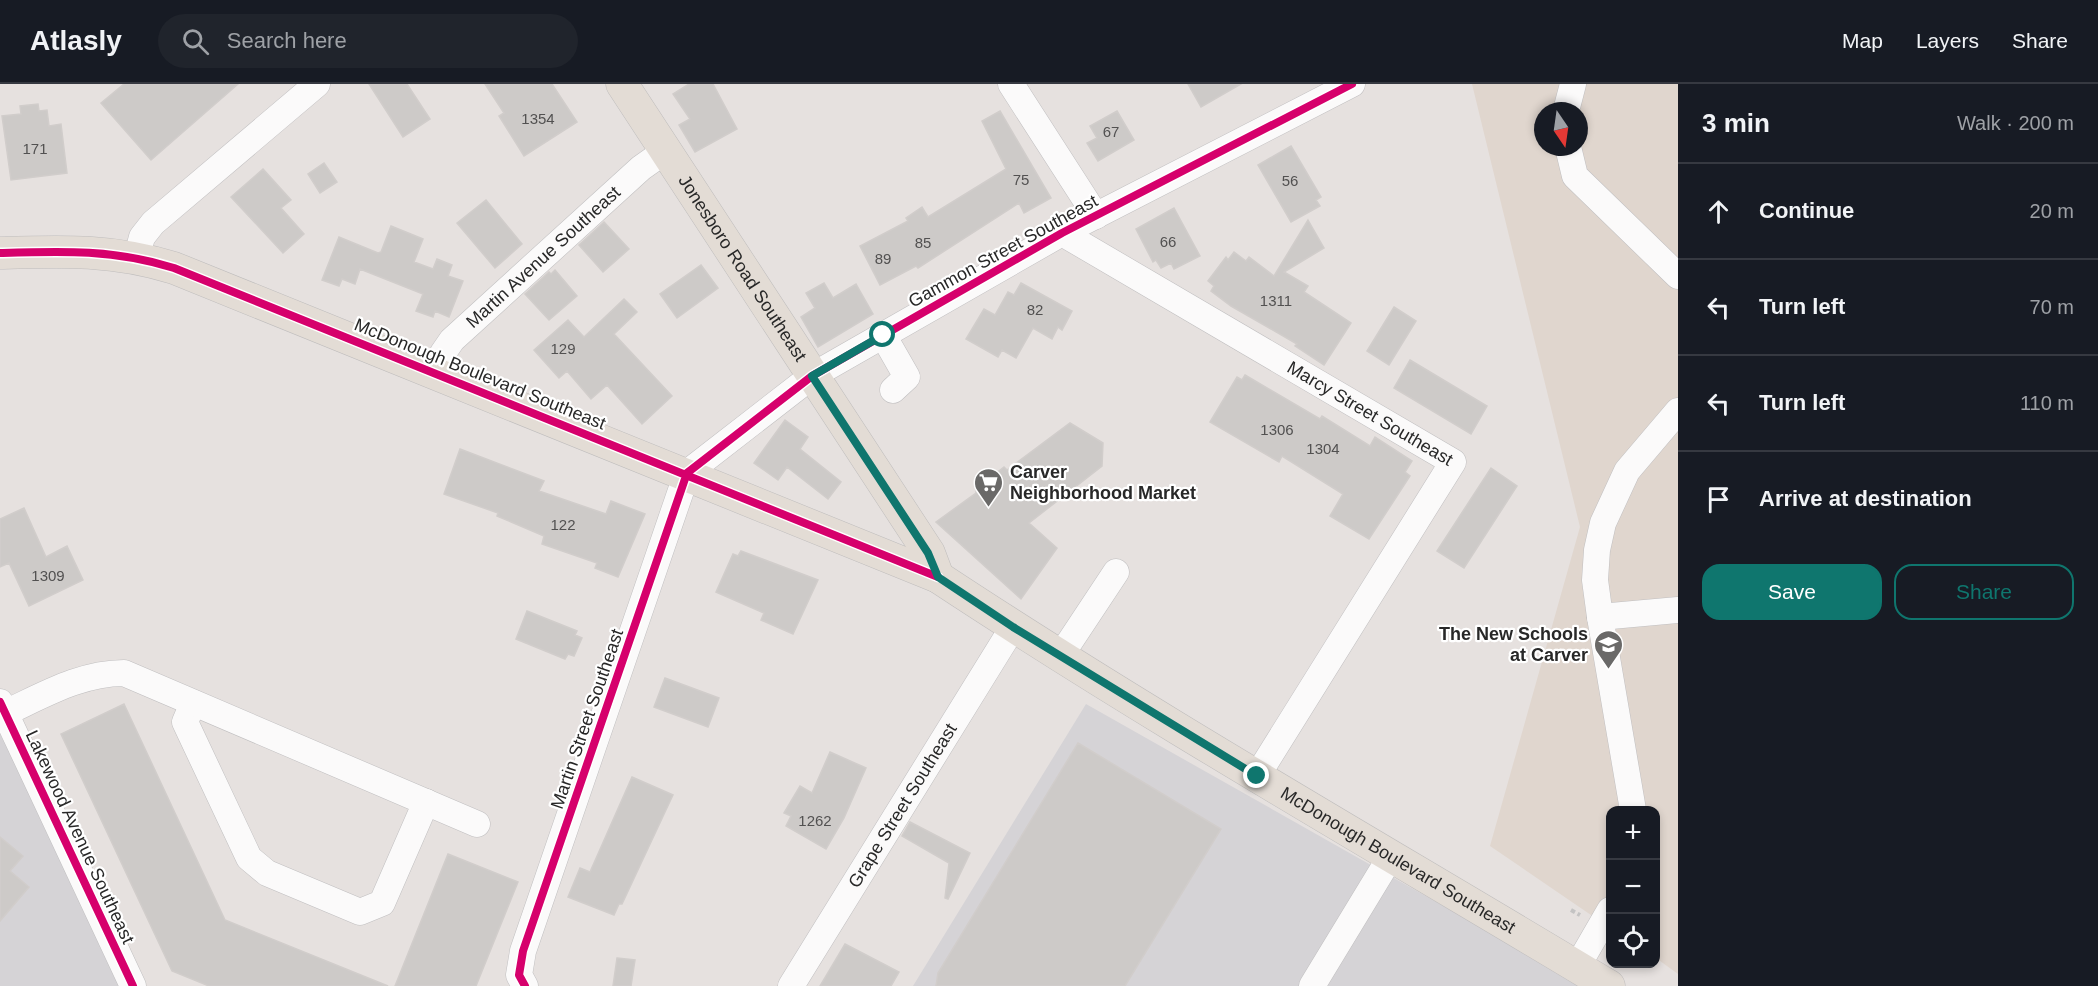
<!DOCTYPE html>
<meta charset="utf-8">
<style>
body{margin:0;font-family:Helvetica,sans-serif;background:#20242c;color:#f1f3f6}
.controls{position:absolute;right:18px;bottom:18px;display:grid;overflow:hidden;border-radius:12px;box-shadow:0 3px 9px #0003}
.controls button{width:54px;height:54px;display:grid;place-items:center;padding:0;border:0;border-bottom:2px solid #363941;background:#171b24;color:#f1f3f6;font:30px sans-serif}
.compass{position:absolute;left:1534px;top:18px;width:54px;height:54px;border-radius:50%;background:#171b24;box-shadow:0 3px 9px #0003;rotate:167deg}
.stop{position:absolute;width:18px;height:18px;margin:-14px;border:4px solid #0f766e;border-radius:50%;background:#fff}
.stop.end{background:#0f766e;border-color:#fff;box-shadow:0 2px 6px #0008}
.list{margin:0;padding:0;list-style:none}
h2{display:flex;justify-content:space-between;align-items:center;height:78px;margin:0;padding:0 24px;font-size:26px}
h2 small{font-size:20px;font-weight:400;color:#9ea1a6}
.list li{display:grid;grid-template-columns:39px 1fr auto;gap:18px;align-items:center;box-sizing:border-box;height:96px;padding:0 24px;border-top:2px solid #363941}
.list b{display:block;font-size:22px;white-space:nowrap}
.list em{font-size:20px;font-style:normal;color:#9ea1a6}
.actions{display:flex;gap:12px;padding:18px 24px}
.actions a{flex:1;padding:14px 0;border:2px solid #0f766e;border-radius:18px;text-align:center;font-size:21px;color:#0f766e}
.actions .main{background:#0f766e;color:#fff}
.icon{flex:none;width:33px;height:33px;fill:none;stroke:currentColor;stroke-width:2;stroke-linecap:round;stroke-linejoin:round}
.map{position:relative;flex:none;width:1678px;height:902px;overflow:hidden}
header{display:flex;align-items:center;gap:36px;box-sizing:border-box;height:84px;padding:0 30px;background:#171b24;border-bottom:2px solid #363941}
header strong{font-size:28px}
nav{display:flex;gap:33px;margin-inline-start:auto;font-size:21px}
.search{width:420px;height:54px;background:#20242c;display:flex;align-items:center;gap:15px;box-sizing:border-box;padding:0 21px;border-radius:33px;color:#9ea1a6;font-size:22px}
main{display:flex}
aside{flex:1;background:#171b24}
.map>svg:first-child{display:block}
</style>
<header>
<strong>Atlasly</strong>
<div class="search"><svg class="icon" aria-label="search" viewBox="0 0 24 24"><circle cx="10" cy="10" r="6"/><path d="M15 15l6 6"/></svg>Search here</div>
<nav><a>Map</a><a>Layers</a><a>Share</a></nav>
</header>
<main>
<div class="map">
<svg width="1678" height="902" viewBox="0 0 1678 902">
<rect width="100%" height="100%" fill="#e6e1df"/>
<path fill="#d5d3d6" d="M0 616 134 902H0Z
M1086 620 1585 902H913Z"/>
<path fill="#e0d6ce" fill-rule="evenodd" d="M1472 0H1678V890L1656 874V726H1610V844L1490 762 1580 443ZM1543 27H1579V63H1543Z"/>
<path fill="#cdcac8" stroke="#d1cdcb" stroke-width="1.5" d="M124 0H238L151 76 101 19Z
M369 0H407L430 35 403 53Z
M485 0H552L577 38 524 72 499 32 504 29Z
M689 0H713L737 45 695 68 679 41 690 35 673 10Z
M1188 0H1241L1201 23Z
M38 20 39 27 47 26 49 42 61 40 67 89 11 96 2 32 21 30 20 22Z
M1000 27 1051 114 1024 129 1019 119 918 184 916 182 880 201 860 162 908 137 906 134 922 123 928 133 1006 85 982 37Z
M1117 27 1134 56 1098 77 1087 59 1097 54 1090 42Z
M1291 62 1321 113 1316 116 1320 122 1291 138 1258 81Z
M324 79 337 98 320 109 308 90Z
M263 85 291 116 281 124 304 150 283 169 231 113Z
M486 116 522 160 495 184 457 139Z
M1174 124 1200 172 1174 185 1171 179 1161 184 1156 176 1153 178 1136 145Z
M1308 136 1324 164 1284 188 1308 202 1304 208 1351 239 1324 281 1295 262 1297 260 1231 222 1211 207 1214 202 1208 197 1226 173 1228 176 1234 168 1246 177 1249 173 1274 192Z
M604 138 629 165 603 188 579 161Z
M391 142 423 155 414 178 433 185 437 175 452 181 448 192 463 197 449 233 435 227 433 233 416 227 423 210 360 185 355 200 342 195 339 202 322 196 339 153 378 169 381 168Z
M701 181 718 204 677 234 660 210Z
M555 186 577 212 549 236 525 210 549 188 551 190Z
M824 199 833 214 856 200 873 230 818 263 801 233 815 224 806 209Z
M1021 199 1072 227 1062 246 1058 243 1052 255 1033 244 1016 274 1002 266 998 273 966 255 984 225 995 231 1008 208 1014 211Z
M624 215 637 228 614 250 672 312 642 340 607 301 591 315 567 287 559 294 534 266 568 236 584 253Z
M1394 223 1416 237 1389 281 1367 267Z
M1410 276 1487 322 1471 350 1394 304Z
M1245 291 1320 335 1322 332 1370 362 1375 353 1412 377 1405 388 1410 392 1369 455 1330 432 1343 410 1282 372 1279 378 1210 338 1237 293 1242 296Z
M785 336 808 353 800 365 841 398 828 415 787 383 778 396 754 379Z
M1070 339 1103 359 1102 382 1029 439 1057 464 1021 515 936 438 976 409V405L1004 383 1007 386Z
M460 365 544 397 539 407 606 430 611 417 645 430 618 493 595 484 597 479 542 460 544 452 497 432 498 429 444 410Z
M1491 384 1517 402 1464 484 1437 467Z
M24 424 46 473 67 462 83 496 29 522 9 479 0 483V435Z
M741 467 818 496 793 550 761 536 764 529 716 508 733 470 738 472Z
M527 527 577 547 575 551 582 554 574 572 568 570 565 575 516 555Z
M665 594 719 614 708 643 654 623Z
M124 620 225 836 388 902H209L172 887 61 650Z
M1078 659 1221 745 1125 902H936L938 889Z
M830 668 866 684 844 734 826 765 786 742 791 732 784 729 800 702 812 709Z
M632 693 673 711 622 820H619L614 831 568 813 580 784 590 788Z
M910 738 970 769 948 815 945 814 949 779 902 752Z
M0 753 23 772 10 787 29 803 0 837Z
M448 770 518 798 476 902H395Z
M845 860 899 888 891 902H820Z
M617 874 635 876 631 902H613Z"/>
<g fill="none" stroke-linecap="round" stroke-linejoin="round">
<defs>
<g id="minor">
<path d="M1011 0 1096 132"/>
<path d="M1566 27 1573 0"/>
<path d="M1568 63 1575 92 1678 192"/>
<path id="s1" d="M1062 149 1453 378 1257 692"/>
<path d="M137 172 142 153 153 139 317 0"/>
<path d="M883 251 907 293 893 306"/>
<path id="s2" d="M437 289 443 269 452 256 641 84 665 67"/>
<path d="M1600 533 1678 526"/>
<path d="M1061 571 1116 488"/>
<path d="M0 618 133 902"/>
<path d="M193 619 185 638 249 774 267 789 360 828 382 819 426 718"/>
<path d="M5 629C44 611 81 589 124 589L477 740"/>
<path d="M1633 726 1600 533 1595 496 1597 466 1603 439 1627 387 1678 327"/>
<path d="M1577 883 1610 826"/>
<path d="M525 902 519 891 523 867 687 389 812 292 1062 149 1352 0"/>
<path id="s3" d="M791 902 1013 543"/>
<path d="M1312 902 1391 772"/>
</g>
<g id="major">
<path id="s4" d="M622 0 929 469 938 493"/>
<path id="s5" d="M0 169C62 167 114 165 174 184L938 493C1156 637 1385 767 1609 902"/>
</g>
</defs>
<use href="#minor" stroke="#c0bfc0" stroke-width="27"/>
<use href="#major" stroke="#bfbdbd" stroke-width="33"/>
<path stroke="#c4c3c3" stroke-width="4" stroke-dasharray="4.5 3" stroke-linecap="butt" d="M1571 826 1580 831"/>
<use href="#minor" stroke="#fbfafa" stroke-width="26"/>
<use href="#major" stroke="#e3dcd5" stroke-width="32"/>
<defs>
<path id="cycleway" d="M0 169C62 167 114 165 174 184L938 493
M0 618 133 902
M525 902 519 891 523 867 687 389 812 292 1062 149 1352 0"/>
</defs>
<use href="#cycleway" stroke="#fff" stroke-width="11"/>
<use href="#cycleway" stroke="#d6006c" stroke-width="8"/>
</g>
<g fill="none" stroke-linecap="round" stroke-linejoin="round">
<path stroke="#0f766e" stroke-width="8" d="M883 251 812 292 928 469 938 493 1013 543 1257 692"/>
</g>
<defs>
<symbol id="supermarket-pin" viewBox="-11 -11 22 30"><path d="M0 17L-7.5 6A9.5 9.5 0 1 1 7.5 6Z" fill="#6a6968" stroke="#fff"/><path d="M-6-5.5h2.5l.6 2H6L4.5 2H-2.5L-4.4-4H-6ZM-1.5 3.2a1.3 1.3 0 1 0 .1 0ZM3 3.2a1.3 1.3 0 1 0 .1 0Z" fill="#fff"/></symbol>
<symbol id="school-pin" viewBox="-11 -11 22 30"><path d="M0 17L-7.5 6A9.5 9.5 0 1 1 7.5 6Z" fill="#6a6968" stroke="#fff"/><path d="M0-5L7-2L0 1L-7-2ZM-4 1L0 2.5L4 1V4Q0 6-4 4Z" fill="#fff"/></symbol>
</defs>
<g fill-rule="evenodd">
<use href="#supermarket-pin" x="972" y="382" width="33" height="45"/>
<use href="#school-pin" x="1592" y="544" width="33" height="45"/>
</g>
<g text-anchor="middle" stroke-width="4.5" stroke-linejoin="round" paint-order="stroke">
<g font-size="15" fill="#525151">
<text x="538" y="40">1354</text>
<text x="1111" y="53">67</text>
<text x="35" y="70">171</text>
<text x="1021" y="101">75</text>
<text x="1290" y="102">56</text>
<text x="1168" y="163">66</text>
<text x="923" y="164">85</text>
<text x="883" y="180">89</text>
<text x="1276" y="222">1311</text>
<text x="1035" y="231">82</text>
<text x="563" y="270">129</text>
<text x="1277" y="351">1306</text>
<text x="1323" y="370">1304</text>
<text x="563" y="446">122</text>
<text x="48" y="497">1309</text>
<text x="815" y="742">1262</text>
</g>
<g font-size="18" fill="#282828" stroke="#fff">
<text transform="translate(1003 167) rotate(-29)" y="6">Gammon Street Southeast</text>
<text dy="6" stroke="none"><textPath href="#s2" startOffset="160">Martin Avenue Southeast</textPath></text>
<text dy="6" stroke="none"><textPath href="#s4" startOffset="220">Jonesboro Road Southeast</textPath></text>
<text transform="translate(480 290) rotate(22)" y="6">McDonough Boulevard Southeast</text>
<text dy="6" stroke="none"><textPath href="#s1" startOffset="357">Marcy Street Southeast</textPath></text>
<text transform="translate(587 635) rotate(-71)" y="6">Martin Street Southeast</text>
<text dy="6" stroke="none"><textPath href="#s3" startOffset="212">Grape Street Southeast</textPath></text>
<text transform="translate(80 753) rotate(65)" y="6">Lakewood Avenue Southeast</text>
<text dy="6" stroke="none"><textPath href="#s5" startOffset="1540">McDonough Boulevard Southeast</textPath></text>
</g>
<g font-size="18" font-weight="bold" fill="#282828" stroke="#fff" text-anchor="start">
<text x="1010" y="394">Carver<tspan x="1010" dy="21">Neighborhood Market</tspan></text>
<text x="1588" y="556" text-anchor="end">The New Schools<tspan x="1588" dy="21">at Carver</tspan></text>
</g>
</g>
</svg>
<div class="controls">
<button>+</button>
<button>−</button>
<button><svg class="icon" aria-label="locate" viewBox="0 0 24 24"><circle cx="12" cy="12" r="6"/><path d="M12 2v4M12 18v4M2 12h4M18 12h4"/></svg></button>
</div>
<svg class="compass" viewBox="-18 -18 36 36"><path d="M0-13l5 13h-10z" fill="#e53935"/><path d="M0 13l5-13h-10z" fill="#9ea1a6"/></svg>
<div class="stop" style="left:883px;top:251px"></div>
<div class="stop end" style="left:1257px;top:692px"></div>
</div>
<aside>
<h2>3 min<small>Walk · 200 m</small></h2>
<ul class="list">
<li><svg class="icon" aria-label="ahead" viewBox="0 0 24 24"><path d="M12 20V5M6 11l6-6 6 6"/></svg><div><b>Continue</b></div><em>20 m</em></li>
<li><svg class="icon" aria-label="left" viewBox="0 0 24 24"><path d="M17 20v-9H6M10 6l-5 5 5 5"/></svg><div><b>Turn left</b></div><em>70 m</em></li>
<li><svg class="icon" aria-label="left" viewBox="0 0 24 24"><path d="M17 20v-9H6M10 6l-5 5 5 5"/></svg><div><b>Turn left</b></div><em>110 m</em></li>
<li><svg class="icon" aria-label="arrive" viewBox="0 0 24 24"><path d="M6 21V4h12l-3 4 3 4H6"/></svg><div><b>Arrive at destination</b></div></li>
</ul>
<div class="actions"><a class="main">Save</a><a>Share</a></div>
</aside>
</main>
